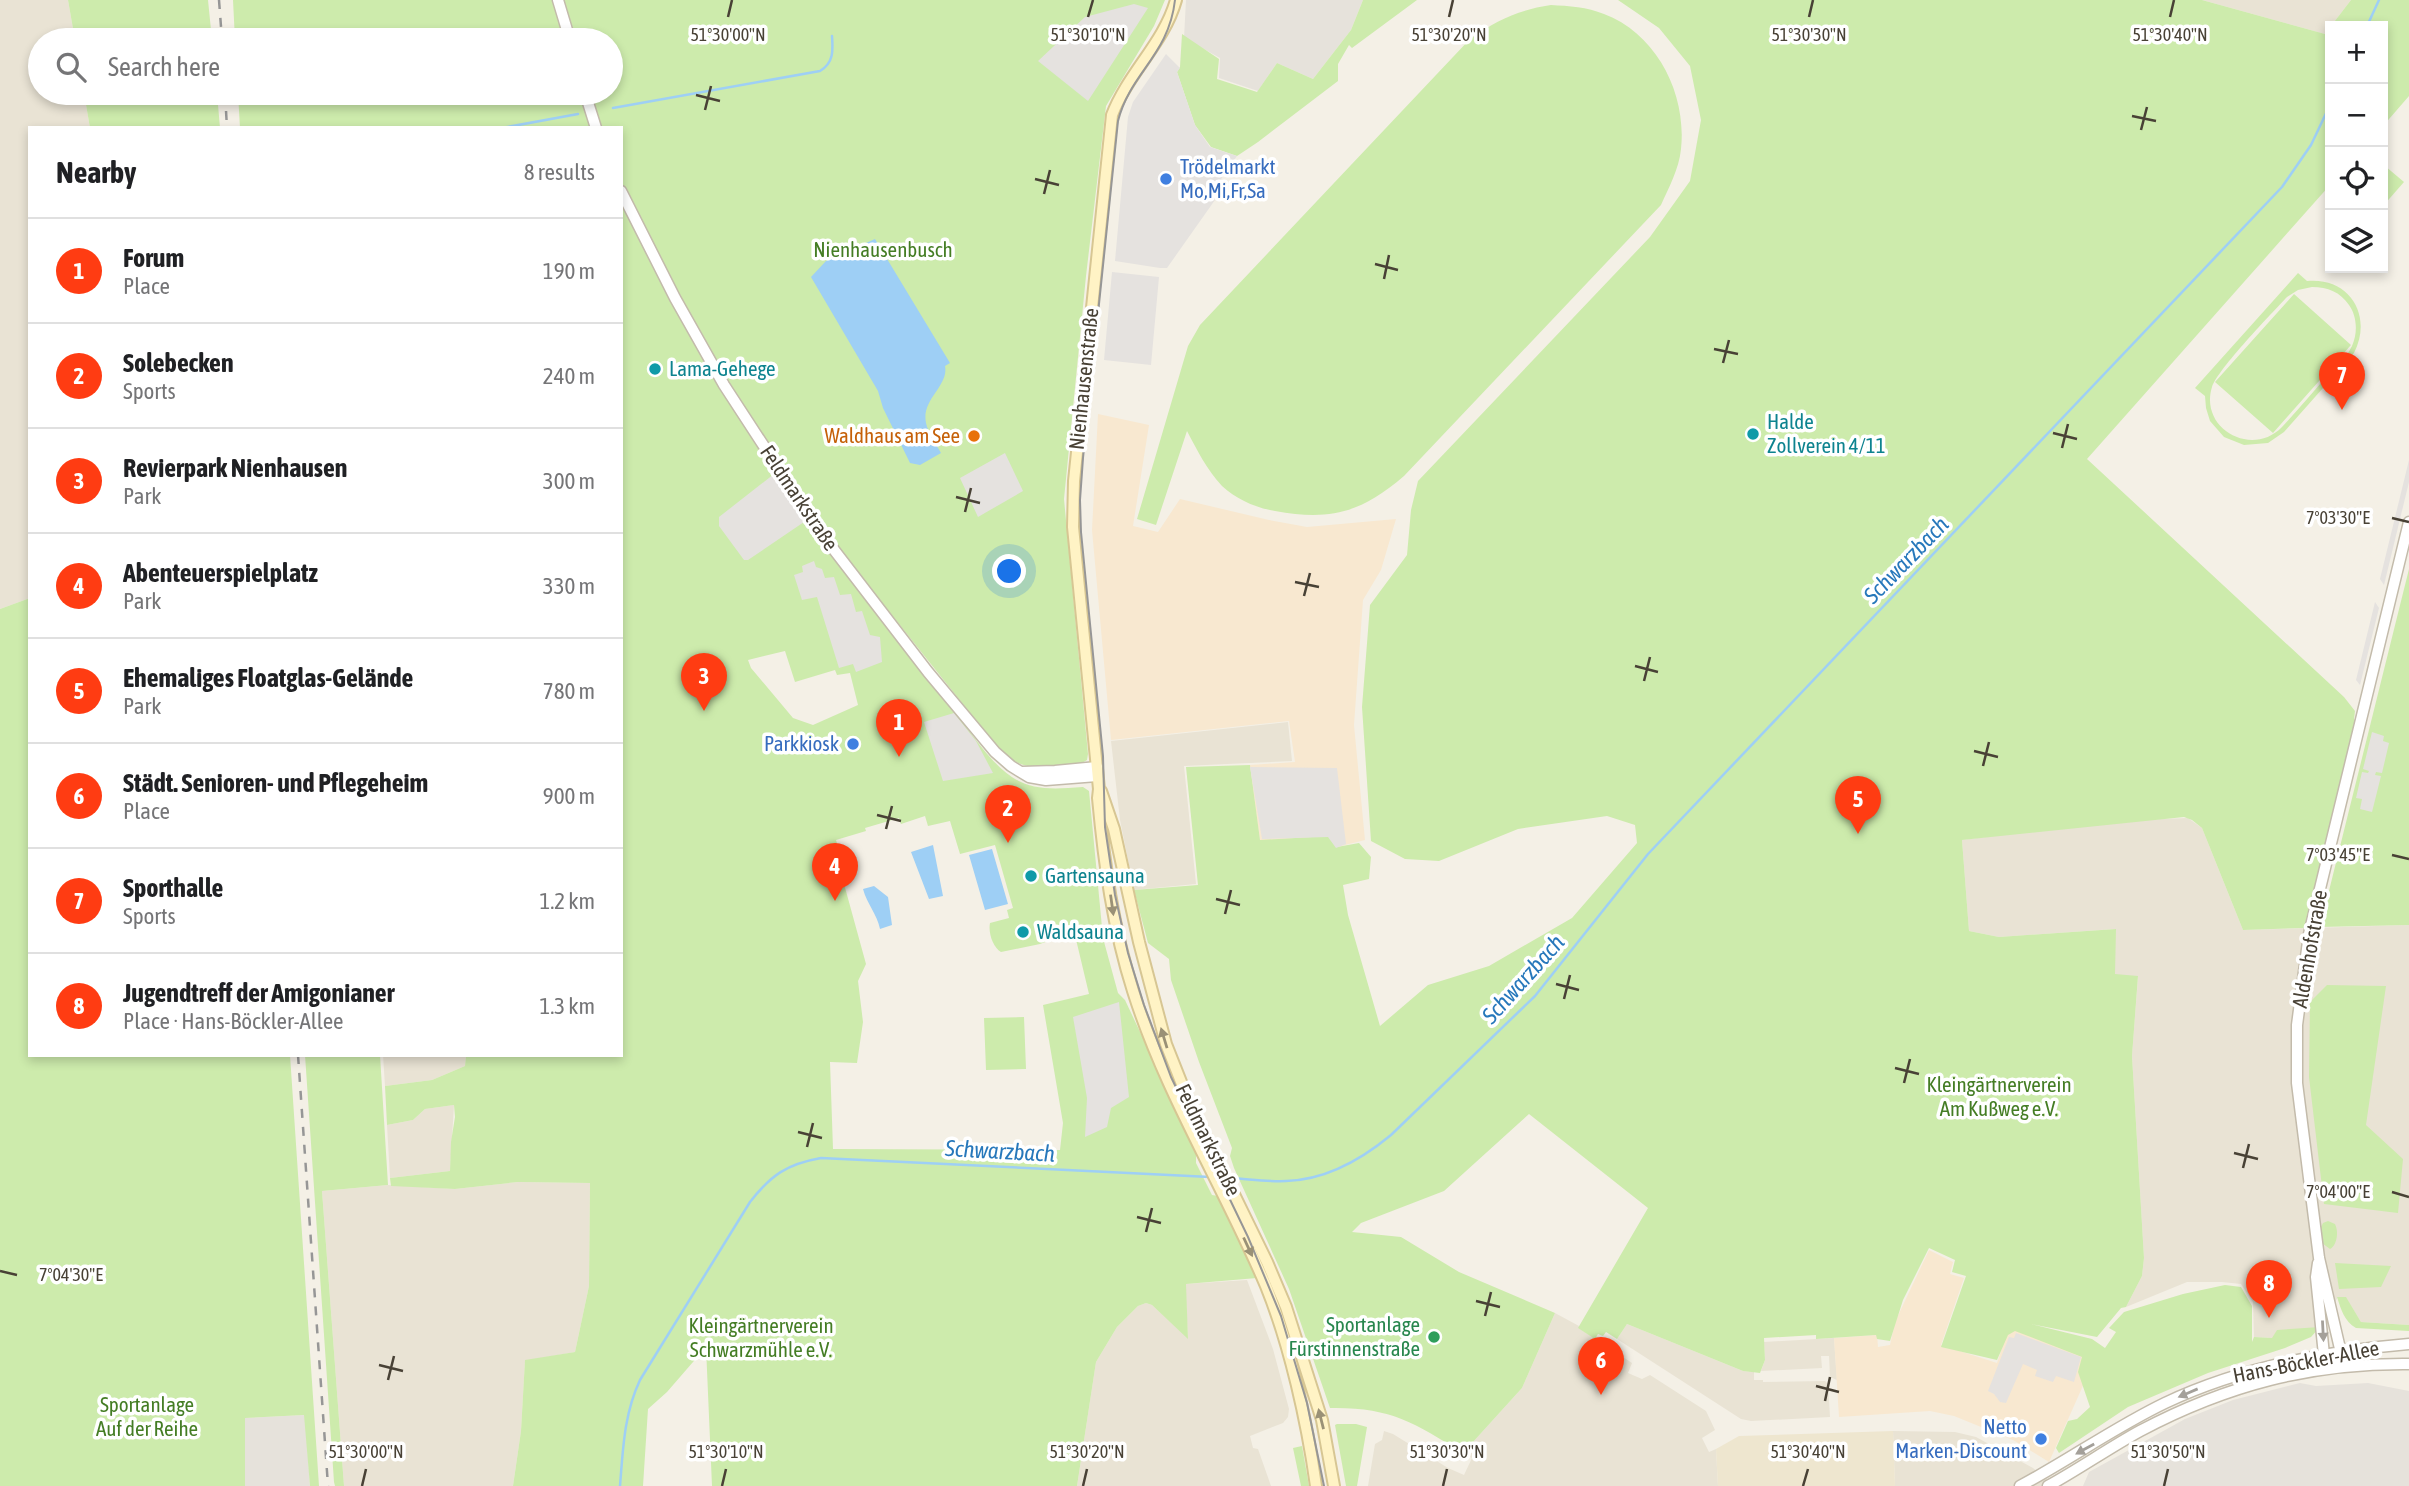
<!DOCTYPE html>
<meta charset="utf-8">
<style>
body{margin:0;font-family:"Asap Condensed",sans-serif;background:#f2f2f2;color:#202124}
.controls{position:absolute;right:21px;top:21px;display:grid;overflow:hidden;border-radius:0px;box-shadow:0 4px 10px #0003}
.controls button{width:63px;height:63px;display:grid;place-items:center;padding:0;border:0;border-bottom:2px solid #e0e0e0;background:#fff;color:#202124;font:35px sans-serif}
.you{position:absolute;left:1010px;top:572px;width:24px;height:24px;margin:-18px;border:5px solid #fff;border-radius:50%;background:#1a73e8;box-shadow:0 0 0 10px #1a73e833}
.badge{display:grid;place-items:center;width:46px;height:46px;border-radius:50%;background:#ff3c12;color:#fff;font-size:23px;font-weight:700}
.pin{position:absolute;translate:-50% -58px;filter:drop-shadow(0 2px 4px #0008)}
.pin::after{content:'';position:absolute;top:37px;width:24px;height:21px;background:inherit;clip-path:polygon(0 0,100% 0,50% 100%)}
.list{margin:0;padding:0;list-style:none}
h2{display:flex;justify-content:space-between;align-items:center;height:91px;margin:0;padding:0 28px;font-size:30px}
h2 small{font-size:23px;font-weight:400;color:#757577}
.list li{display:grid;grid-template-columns:46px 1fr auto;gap:21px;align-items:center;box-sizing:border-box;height:105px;padding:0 28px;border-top:2px solid #e0e0e0}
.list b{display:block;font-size:26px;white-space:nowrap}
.list p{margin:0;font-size:23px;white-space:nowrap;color:#757577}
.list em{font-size:23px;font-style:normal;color:#757577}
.icon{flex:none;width:38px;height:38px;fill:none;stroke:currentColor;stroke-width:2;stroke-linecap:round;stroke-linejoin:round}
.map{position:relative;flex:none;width:2409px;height:1486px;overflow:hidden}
.search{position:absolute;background:#fff;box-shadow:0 4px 10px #0003;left:28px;top:28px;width:595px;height:77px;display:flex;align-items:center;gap:18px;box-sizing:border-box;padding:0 24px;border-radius:38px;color:#757577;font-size:26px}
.panel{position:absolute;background:#fff;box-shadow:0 4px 10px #0003;left:28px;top:126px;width:595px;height:931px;border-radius:0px}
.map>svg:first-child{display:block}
</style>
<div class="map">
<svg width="2409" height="1486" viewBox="0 0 2409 1486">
<rect width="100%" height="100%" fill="#f4f0e6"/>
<path fill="#e9e3d4" d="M0 0H68L75 40H40V93H84L90 128H30V598L0 609Z
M2202 0H2351L2325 34Z
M1288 722 1292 761 1184 766 1196 884 1134 890 1120 820 1111 741Z
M2188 818 2202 828 2243 930 2409 925V1325L2361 1322 2346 1298 2338 1297 2320 1327 2272 1338 2254 1337 2253 1302 2241 1284 2222 1282H2187L2126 1307 2142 1276 2144 1258 2132 1056 2138 977 2115 975V929L1999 937 1969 931 1962 840 2108 821Z
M383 1055H466L465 1066 432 1080 385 1086Z
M454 1105 450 1171 390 1178 387 1125 413 1120 425 1109Z
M518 1182 590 1183 589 1286 575 1352 525 1361 521 1431 513 1486H344L322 1191 388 1185 455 1189Z
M1247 1280 1273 1349 1289 1409 1288 1417 1283 1423 1250 1436 1253 1448 1258 1449 1271 1486H1077L1096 1362 1117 1327 1138 1306 1146 1303 1152 1305 1188 1338 1185 1284Z
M1555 1313 1579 1326V1328L1632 1363 1628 1373 1642 1379 1650 1375 1706 1411 1715 1430 1702 1438 1709 1452 1716 1449 1718 1486H1368L1375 1444 1382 1440 1384 1431 1393 1434 1448 1468 1464 1475 1472 1458 1463 1453 1522 1388Z
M1627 1324 1743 1371 1754 1372V1380H1763V1382L1825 1381 1828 1384 1830 1417 1751 1421 1741 1419 1617 1339Z
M1834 1338 1837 1380 1830 1377 1829 1356H1821L1822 1368 1761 1371 1765 1360 1764 1342Z
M1893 1431 1955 1432 1976 1437 2033 1468 2054 1486H1895Z"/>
<path fill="#f8e8d0" d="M1098 414 1149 425 1133 526 1158 532 1180 499 1269 520 1307 527 1396 519 1381 570 1363 600 1354 725 1365 840 1337 847 1329 836 1260 841 1250 765 1295 762 1289 721 1111 740 1092 530Z
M1929 1250 1953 1262 1950 1274 1964 1278 1941 1345 1997 1363 2010 1324 2098 1352 2049 1462 2013 1440 1954 1416 1930 1411 1839 1417 1834 1338 1877 1335 1878 1347 1890 1345 1895 1322Z"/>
<path fill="#e6e2db" d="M1186 0H1363L1351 30 1313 79 1277 63 1258 91 1219 78 1220 58 1184 38Z
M2300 1383 2316 1386 2368 1383 2409 1391V1486H2083L2089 1472 2185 1419 2233 1400Z
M305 1415 310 1486H245V1418Z"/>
<path fill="#eee6cf" d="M1893 1431 1895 1486H1718L1716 1449 1739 1436Z"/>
<path fill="#cdebac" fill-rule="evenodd" d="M68 0H208L212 40H75Z
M233 0H1165L1154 26 1106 106 1086 276 1064 499 1088 754 1087 760C1078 766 1070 766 1060 767 1037 769 1019 768 1001 752L824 530 817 534 983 749C1016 789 1034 791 1083 787L1089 791 1103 938 1118 993 1125 1000 1196 1151V1163L1212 1195 1218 1196 1257 1278 1186 1284 1188 1339 1152 1305 1146 1303 1138 1306 1117 1327 1096 1362 1077 1486H712L706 1347 667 1392 648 1409 643 1486H513L521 1431 525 1360 575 1352 589 1286 590 1183 518 1182 455 1189 391 1186 390 1178 450 1171 451 1142 455 1117 454 1105 425 1109 413 1120 387 1125 385 1086 432 1080 465 1066 466 1055H621V128H240L238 93H611V40H235ZM785 651 795 682 835 670 837 675 850 673 858 705 813 725 793 718 751 668 748 660ZM925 816 928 826 950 821 960 854 995 845 1013 908 1007 910 1009 918 990 923C988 933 993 947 1001 952L1040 944 1074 931 1089 994 1043 1005 1063 1123 1060 1150 833 1149 830 1062 857 1063 863 1022 858 981 866 964 841 873 845 871 836 840 866 831 865 828 899 818 901 824Z
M1363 0H1417L1352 48 1349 45 1338 64V81L1258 142 1237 156 1211 147 1195 125 1177 72 1180 67 1182 34 1219 59 1217 79 1257 92 1277 63 1313 79 1351 30Z
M1618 0H2202L2325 34 2330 28V185L2087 459 2344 697 2355 711 2354 719 2356 721 2305 928 2243 930 2202 828 2192 820 2184 817 1962 840 1969 931 1999 937 2116 929 2115 974 2138 976 2132 1056 2144 1258 2142 1276 2126 1307 2121 1308 2097 1337 2031 1324 2092 1339 2105 1348 2116 1332 2109 1328 2124 1312 2183 1294 2225 1285 2241 1287 2252 1306V1342L2254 1337 2272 1338 2277 1330 2320 1327 2311 1337 2285 1348 2208 1373 2128 1407 2059 1453 2056 1448 2068 1421 2077 1419 2090 1407 2078 1372 2082 1357 2015 1331 2008 1335 1997 1360 1941 1347 1966 1276 1952 1272 1955 1260 1929 1248 1903 1300 1890 1341 1877 1339 1876 1335 1816 1339V1335L1764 1338 1765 1360 1760 1373 1743 1371 1627 1324 1617 1339 1606 1332 1603 1336 1598 1334 1595 1339 1578 1328 1648 1208 1529 1114 1444 1191 1361 1223 1352 1232 1401 1237 1459 1272 1555 1313 1522 1388 1463 1453C1413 1422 1390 1407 1330 1408L1289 1289 1234 1168 1230 1156 1232 1148 1199 1062 1171 980 1169 959 1148 943 1134 890 1198 885 1186 767 1250 765 1260 840 1329 836 1337 847 1359 843 1371 857 1369 879 1343 885 1348 915 1380 1026 1428 985 1489 966 1572 918 1637 843 1635 825 1607 816 1518 829 1439 861 1405 859 1371 841 1362 707 1370 605 1407 555 1411 510 1418 481 1650 237 1690 181 1701 120 1690 66 1659 28Z
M2351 0H2409V96L2383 126V26H2331Z
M1551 5C1569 6 1587 7 1604 14 1657 34 1687 94 1681 149 1679 169 1669 187 1661 205L1404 476C1361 513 1330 521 1275 511 1256 508 1236 499 1222 486 1207 470 1197 450 1187 431L1156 525 1137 519 1188 346 1200 325 1470 39C1497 20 1518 10 1551 5Z
M84 93H217L220 128H90Z
M2385 166 2404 182 2383 206V169Z
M2298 273 2307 281C2350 277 2373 316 2354 353L2284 432 2268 443 2244 445 2224 437 2210 421 2206 408 2205 396 2195 388ZM2312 287C2328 287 2340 292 2349 305 2357 316 2358 333 2352 346 2347 357 2336 366 2328 375 2313 392 2298 410 2282 427 2252 458 2199 429 2212 387 2218 369 2272 313 2287 297L2298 290Z
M2294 294 2351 345 2273 433 2215 382Z
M2409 569V925L2320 927Z
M30 598V1055H290L319 1486H310L304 1415 245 1418V1486H0V609Z
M2327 985 2386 986 2366 1125 2403 1159 2398 1213 2324 1204 2309 1077 2310 1002Z
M1024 1017 1026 1069 986 1070 984 1018Z
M305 1055H380L388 1185 322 1191 344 1486H335L334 1482Z
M2328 1221 2335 1224C2339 1232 2337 1245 2330 1249L2322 1243 2320 1229 2323 1223Z
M2335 1263 2391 1266 2381 1287 2339 1289Z
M2337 1297H2346L2361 1322 2409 1325V1331L2356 1328C2344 1321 2341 1309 2337 1297Z
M1337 1424H1356L1367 1427 1357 1486H1346L1335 1425Z
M1302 1446 1309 1486H1301L1293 1448Z"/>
<path fill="#e5e2df" d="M1134 4 1148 8 1088 101 1038 61 1085 17Z
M1166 54 1180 68 1177 72 1195 125 1210 147 1237 156 1217 185 1222 190 1167 268H1160L1115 261 1128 117 1133 102Z
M1112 272 1159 277 1151 365 1104 360Z
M1005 453 1023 491 978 517 960 478Z
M2409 460V482L2384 585 2380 579Z
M774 474 804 522 748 560H744L719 526V517Z
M814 561 816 567 822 569 825 578 834 577 840 595 851 594 856 612 862 611 870 635 880 637 882 662 856 672 853 664 839 668 817 597 802 600 794 575 803 572 802 566Z
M2375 602 2379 608 2360 685 2356 680Z
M954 713 976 741 993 773 943 781 924 722Z
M2372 732 2384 736 2383 741 2389 743 2382 773 2376 772 2375 775 2381 776 2372 812 2360 809 2362 799 2356 798 2362 772 2368 773 2369 771 2363 769Z
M1250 767 1337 768 1346 844 1336 848 1328 837 1262 839Z
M1119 1002 1129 1097 1111 1108 1107 1127 1085 1137 1087 1098 1073 1017Z
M2016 1333 2081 1357 2074 1382 2056 1376 2053 1382 2035 1376 2037 1370 2023 1364 2006 1403 2000 1402 1994 1394 1988 1391 2009 1337 2014 1338Z"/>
<path fill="#9ecff5" d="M875 239 950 363 945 366C949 386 921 399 926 423 928 433 936 444 941 453L920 465 910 463 883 408 878 391 811 277 826 261Z
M933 845 943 896 929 899 911 852Z
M992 849 1008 904 985 910 969 855Z
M874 886 888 897 892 925 880 929C877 914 867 904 863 889Z"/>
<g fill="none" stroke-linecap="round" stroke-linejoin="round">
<path stroke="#9ecff5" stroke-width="2.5" d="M2367 26 2379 0
M613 108 820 71C834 63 833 50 832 36
M502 128 578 114
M1231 1178C1249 1179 1268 1182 1286 1181 1325 1180 1362 1159 1391 1135L1535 996 1648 854 2282 187 2311 145 2330 105
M620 1486C623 1449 624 1414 640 1380L750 1202C771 1175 787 1164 821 1158L1210 1177"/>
<defs>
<path id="tertiary" d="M558 0 570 40
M585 93 596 128
M621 191 675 298 724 385 818 529 928 672 995 752 1011 766 1029 777 1046 780 1097 776
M1022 772 1055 771 1097 767
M2318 1263 2316 1277 2324 1355 2327 1358
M2335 1366 2341 1353 2319 1258 2297 1083V1025L2309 934 2409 522
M2020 1486C2069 1460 2115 1427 2165 1403 2241 1367 2325 1351 2409 1344
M2048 1486C2079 1469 2109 1448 2140 1431 2227 1385 2311 1363 2409 1364"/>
<path id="secondary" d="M1176 0C1164 43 1128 73 1112 115L1074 481 1073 527 1099 789 1098 798C1104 863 1113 928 1133 991 1165 1093 1224 1187 1266 1286 1290 1345 1307 1422 1316 1486
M1101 791 1114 829 1139 942 1166 1044 1189 1102 1267 1262 1286 1307 1322 1420 1334 1486"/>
</defs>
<use href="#tertiary" stroke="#c3bbab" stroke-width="13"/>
<use href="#secondary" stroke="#d7c693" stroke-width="14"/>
<use href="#tertiary" stroke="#fff" stroke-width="10"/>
<use href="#secondary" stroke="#fff3c5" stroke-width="10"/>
<path stroke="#969696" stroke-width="2" d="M1175 0C1169 55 1130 73 1118 121L1083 458 1080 500 1081 532 1103 756 1105 827 1115 895 1128 953 1144 1005 1171 1077 1248 1237 1281 1316 1307 1403 1324 1486"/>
<path stroke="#969696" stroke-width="2.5" stroke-dasharray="9 9" stroke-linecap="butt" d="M219 0 222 40
M225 93 227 128
M298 1055 328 1486"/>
</g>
<defs><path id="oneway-solid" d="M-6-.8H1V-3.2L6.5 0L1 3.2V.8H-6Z" transform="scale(1.75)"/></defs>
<g fill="#9a9176">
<use href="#oneway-solid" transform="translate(1112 905) rotate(82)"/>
<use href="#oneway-solid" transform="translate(1164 1038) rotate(-107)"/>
<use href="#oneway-solid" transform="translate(1248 1247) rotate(65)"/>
<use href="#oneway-solid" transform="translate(1321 1419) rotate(-104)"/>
</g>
<g fill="#a4a09a">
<use href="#oneway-solid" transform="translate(2323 1331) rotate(87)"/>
<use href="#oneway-solid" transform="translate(2188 1393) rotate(157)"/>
<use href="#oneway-solid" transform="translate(2085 1449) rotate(151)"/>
</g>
<path fill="none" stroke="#484135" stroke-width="2.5" d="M728 17 732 0M1088 17 1093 0M1449 17 1453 0M1809 17 1813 0M2170 17 2174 0M696 95 720 101M705 110 711 86M2132 116 2156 121M2141 130 2147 107M1035 179 1059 185M1044 194 1050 170M1375 264 1398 270M1384 279 1389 255M1714 349 1738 354M1723 363 1729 340M2053 433 2077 439M2062 448 2068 424M956 497 980 503M965 512 971 488M2392 518 2409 522M1295 582 1319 587M1304 596 1310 573M1635 666 1658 672M1644 681 1650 657M1974 751 1998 757M1983 766 1989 742M877 815 901 821M886 829 892 806M2392 855 2409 859M1216 899 1240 905M1225 914 1231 890M1556 984 1579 990M1564 999 1570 975M1895 1068 1919 1074M1904 1083 1910 1059M798 1132 822 1138M807 1147 813 1123M2234 1153 2258 1159M2243 1168 2249 1144M2392 1192 2409 1197M1137 1217 1161 1223M1146 1232 1152 1208M0 1271 17 1275M1476 1301 1500 1307M1485 1316 1491 1292M379 1365 403 1371M388 1380 394 1356M1816 1386 1839 1392M1825 1401 1830 1377M362 1486 366 1469M722 1486 726 1469M1083 1486 1087 1469M1443 1486 1447 1469M1803 1486 1808 1469M2164 1486 2168 1469"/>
<g fill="#3f7fe0" stroke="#fff" stroke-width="2.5">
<circle cx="1166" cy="179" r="7"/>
<circle cx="853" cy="744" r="7"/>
<circle cx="2041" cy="1439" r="7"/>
</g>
<g fill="#0f9aa8" stroke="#fff" stroke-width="2.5">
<circle cx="655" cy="369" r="7"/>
<circle cx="1753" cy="434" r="7"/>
<circle cx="1031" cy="876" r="7"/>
<circle cx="1023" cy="932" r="7"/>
</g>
<circle fill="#e8710a" stroke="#fff" stroke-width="2.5" cx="974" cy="436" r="7"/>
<circle fill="#2e9e5b" stroke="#fff" stroke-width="2.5" cx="1434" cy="1337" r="7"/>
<g text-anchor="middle" stroke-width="7" stroke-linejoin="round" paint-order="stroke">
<g font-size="21" fill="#366cbe" stroke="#fff" text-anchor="end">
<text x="1180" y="174" text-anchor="start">Trödelmarkt<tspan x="1180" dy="24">Mo,Mi,Fr,Sa</tspan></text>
<text x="839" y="751">Parkkiosk</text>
<text x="2027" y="1434">Netto<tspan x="2027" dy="24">Marken-Discount</tspan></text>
</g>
<g font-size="21" fill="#447d24" stroke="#fff">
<text x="883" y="257">Nienhausenbusch</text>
<text x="1999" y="1092">Kleingärtnerverein<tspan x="1999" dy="24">Am Kußweg e.V.</tspan></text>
<text x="761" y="1333">Kleingärtnerverein<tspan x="761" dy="24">Schwarzmühle e.V.</tspan></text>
<text x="147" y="1412">Sportanlage<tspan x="147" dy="24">Auf der Reihe</tspan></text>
</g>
<g font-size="21" fill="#0d838f" stroke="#fff" text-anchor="start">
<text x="669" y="376">Lama-Gehege</text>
<text x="1767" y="429">Halde<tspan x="1767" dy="24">Zollverein 4/11</tspan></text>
<text x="1045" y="883">Gartensauna</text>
<text x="1037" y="939">Waldsauna</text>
</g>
<g font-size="21" fill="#484135" stroke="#fff">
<text transform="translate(1084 379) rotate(-84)" y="7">Nienhausenstraße</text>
<text transform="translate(799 498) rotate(56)" y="7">Feldmarkstraße</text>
<text transform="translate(2310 949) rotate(-80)" y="7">Aldenhofstraße</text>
<text transform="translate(1208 1140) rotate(64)" y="7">Feldmarkstraße</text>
<text transform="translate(2306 1362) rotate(-11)" y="7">Hans-Böckler-Allee</text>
</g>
<g font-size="21" fill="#c56008" stroke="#fff" text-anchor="end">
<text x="960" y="443">Waldhaus am See</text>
</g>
<g font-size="21" fill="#27864d" stroke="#fff" text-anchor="end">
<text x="1420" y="1332">Sportanlage<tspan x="1420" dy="24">Fürstinnenstraße</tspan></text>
</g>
<g font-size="23" font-style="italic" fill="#2778bb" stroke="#fff">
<text transform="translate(1906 560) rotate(-46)" y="8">Schwarzbach</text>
<text transform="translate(1523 979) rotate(-48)" y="8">Schwarzbach</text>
<text transform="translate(1000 1151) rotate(3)" y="8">Schwarzbach</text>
</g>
</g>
<g font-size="18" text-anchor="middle" fill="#484135" stroke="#fff" stroke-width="7" stroke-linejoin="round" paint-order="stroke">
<text x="728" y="41">51°30'00"N</text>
<text x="1088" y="41">51°30'10"N</text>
<text x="1449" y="41">51°30'20"N</text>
<text x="1809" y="41">51°30'30"N</text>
<text x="2170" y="41">51°30'40"N</text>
<text x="2338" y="524">7°03'30"E</text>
<text x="2338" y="861">7°03'45"E</text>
<text x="2338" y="1198">7°04'00"E</text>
<text x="71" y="1281">7°04'30"E</text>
<text x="366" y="1458">51°30'00"N</text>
<text x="726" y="1458">51°30'10"N</text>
<text x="1087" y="1458">51°30'20"N</text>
<text x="1447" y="1458">51°30'30"N</text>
<text x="1808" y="1458">51°30'40"N</text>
<text x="2168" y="1458">51°30'50"N</text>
</g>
</svg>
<div class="controls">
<button>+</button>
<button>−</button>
<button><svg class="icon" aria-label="locate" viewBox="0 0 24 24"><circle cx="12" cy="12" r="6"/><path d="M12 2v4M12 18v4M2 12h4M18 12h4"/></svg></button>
<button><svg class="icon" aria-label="layers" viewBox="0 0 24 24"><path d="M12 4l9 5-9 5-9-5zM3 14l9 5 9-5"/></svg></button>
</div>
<div class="you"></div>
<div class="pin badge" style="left:899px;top:757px">1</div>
<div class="pin badge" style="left:1008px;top:843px">2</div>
<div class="pin badge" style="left:704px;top:711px">3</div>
<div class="pin badge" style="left:835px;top:901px">4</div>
<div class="pin badge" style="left:1858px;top:834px">5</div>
<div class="pin badge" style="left:1601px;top:1395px">6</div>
<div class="pin badge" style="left:2342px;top:410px">7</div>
<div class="pin badge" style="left:2269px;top:1318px">8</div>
<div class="search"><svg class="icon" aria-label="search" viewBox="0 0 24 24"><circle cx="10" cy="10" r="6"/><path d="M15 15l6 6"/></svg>Search here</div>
<section class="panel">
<h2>Nearby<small>8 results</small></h2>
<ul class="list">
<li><span class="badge">1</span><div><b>Forum</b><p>Place</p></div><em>190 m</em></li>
<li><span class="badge">2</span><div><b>Solebecken</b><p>Sports</p></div><em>240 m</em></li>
<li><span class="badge">3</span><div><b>Revierpark Nienhausen</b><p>Park</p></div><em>300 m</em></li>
<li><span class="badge">4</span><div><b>Abenteuerspielplatz</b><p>Park</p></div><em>330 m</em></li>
<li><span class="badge">5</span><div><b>Ehemaliges Floatglas-Gelände</b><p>Park</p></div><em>780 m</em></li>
<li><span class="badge">6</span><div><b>Städt. Senioren- und Pflegeheim</b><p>Place</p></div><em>900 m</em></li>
<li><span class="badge">7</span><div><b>Sporthalle</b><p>Sports</p></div><em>1.2 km</em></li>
<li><span class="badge">8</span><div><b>Jugendtreff der Amigonianer</b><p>Place · Hans-Böckler-Allee</p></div><em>1.3 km</em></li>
</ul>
</section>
</div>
